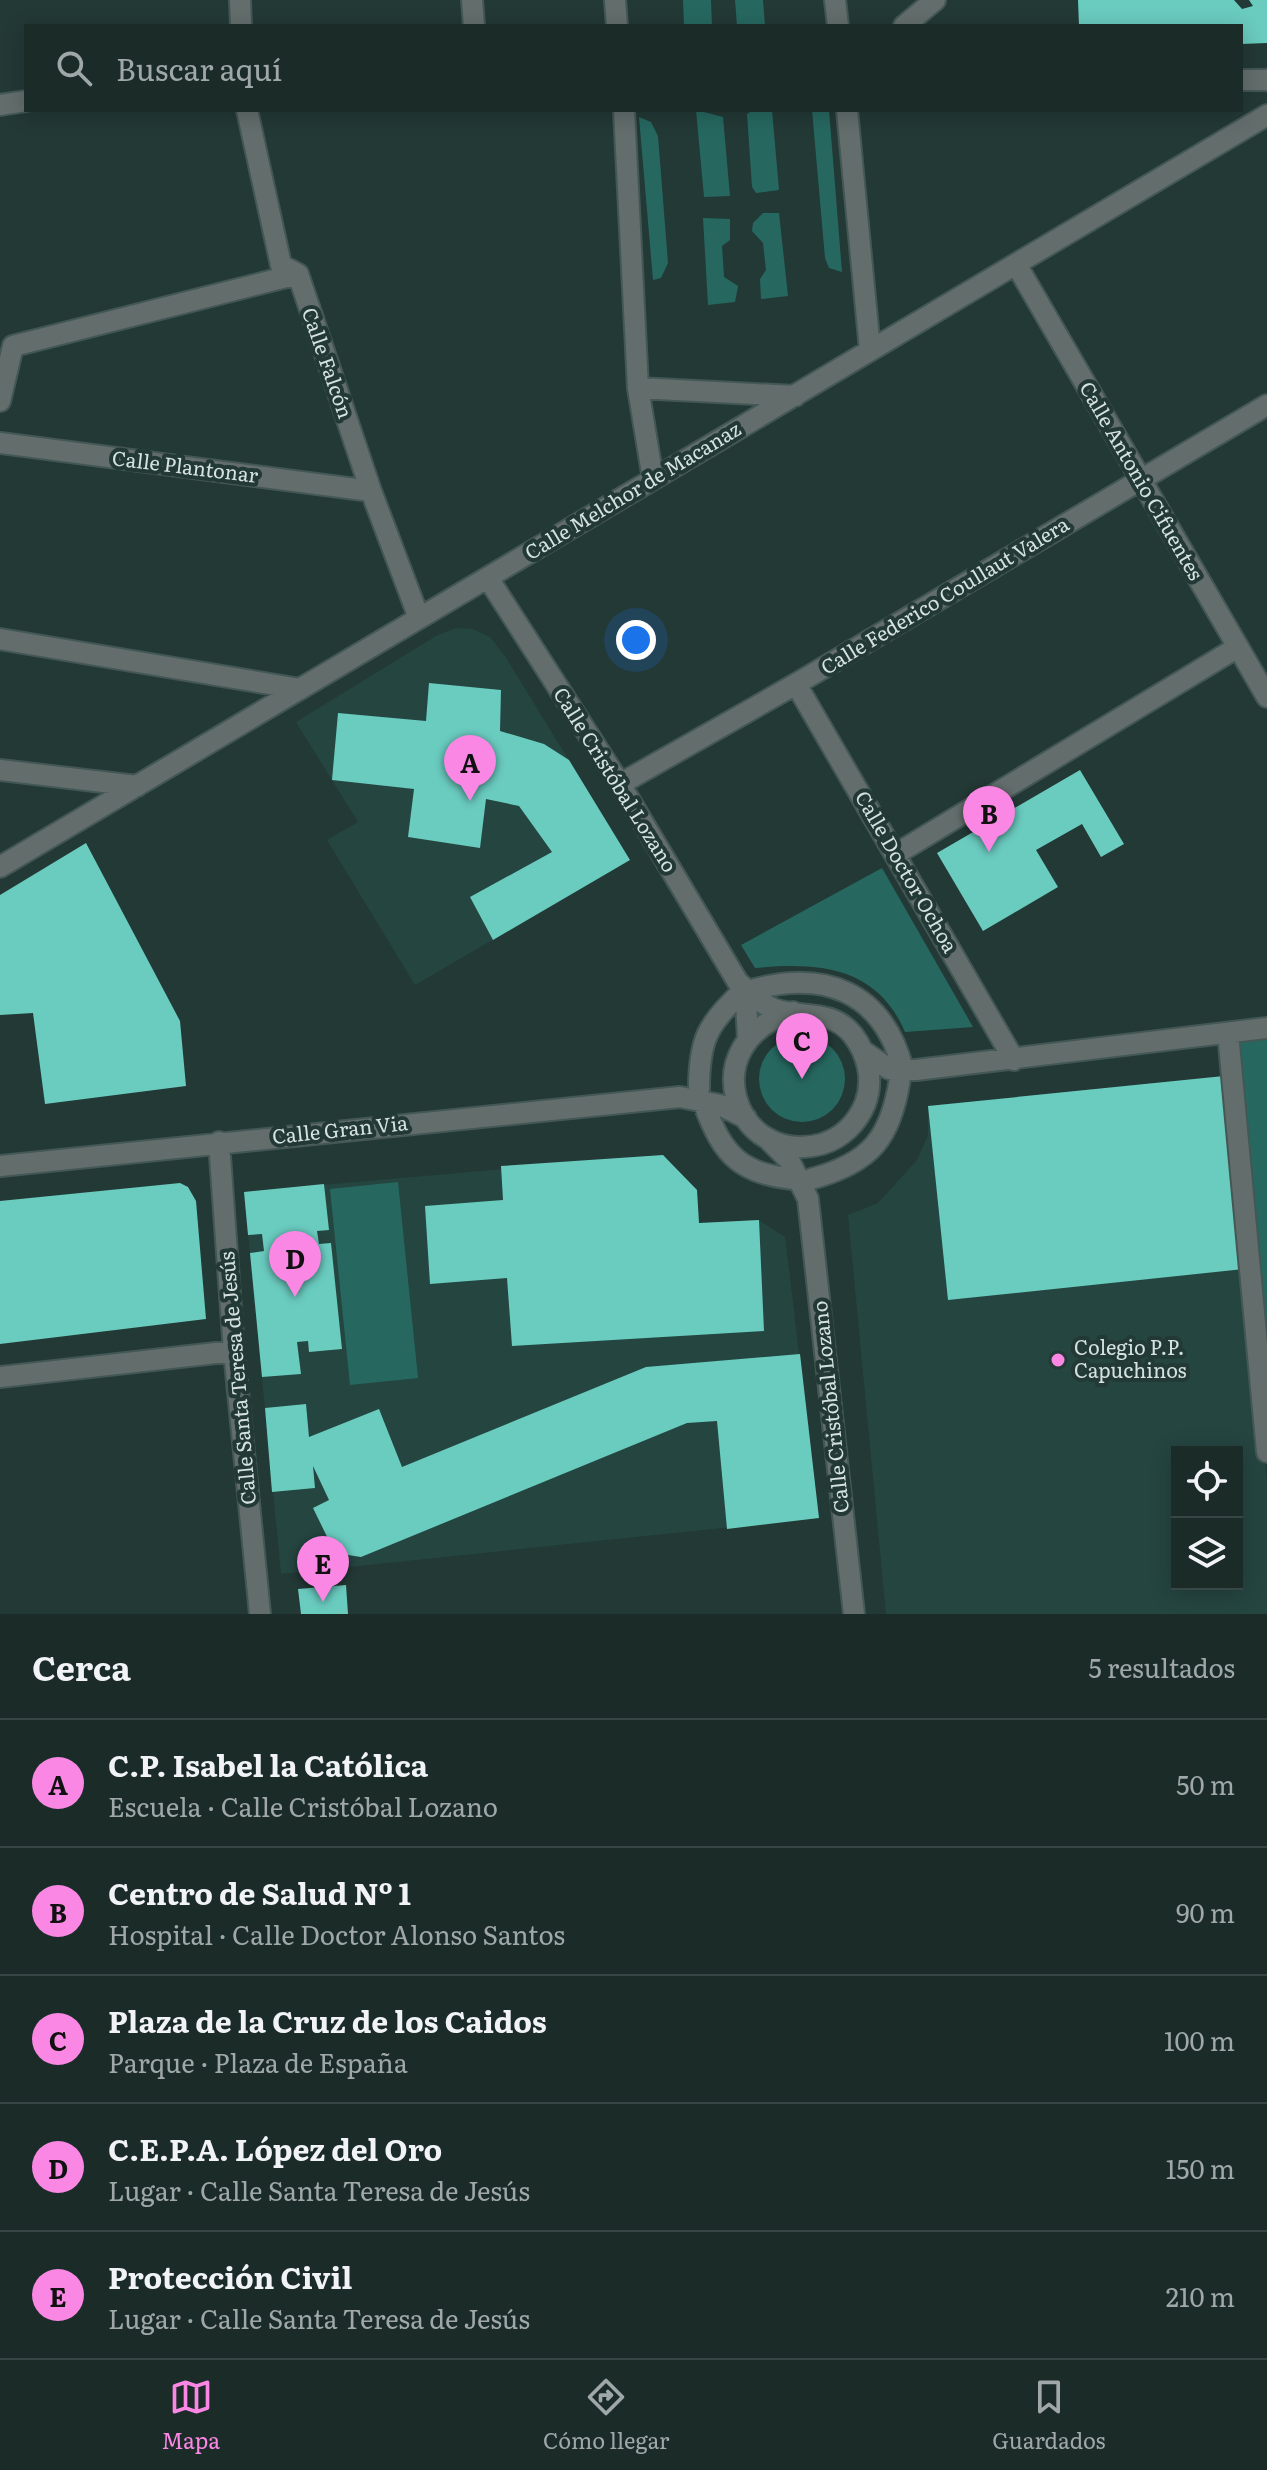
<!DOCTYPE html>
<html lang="es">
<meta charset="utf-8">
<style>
body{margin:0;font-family:Literata,serif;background:#233330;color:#f1f3f6}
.controls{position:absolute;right:24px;bottom:24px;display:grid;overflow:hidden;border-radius:0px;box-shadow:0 4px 20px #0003}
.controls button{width:72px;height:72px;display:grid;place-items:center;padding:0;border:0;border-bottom:2px solid #384745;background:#1a2b28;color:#f1f3f6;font:40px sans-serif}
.you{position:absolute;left:636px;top:640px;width:28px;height:28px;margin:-20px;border:6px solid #fff;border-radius:50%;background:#1a73e8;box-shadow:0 0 0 12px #1a73e833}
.badge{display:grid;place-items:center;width:52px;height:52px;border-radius:50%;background:#fb87e5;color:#111;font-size:26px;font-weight:700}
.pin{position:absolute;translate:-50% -66px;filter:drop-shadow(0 2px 4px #0008)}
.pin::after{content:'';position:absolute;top:42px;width:28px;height:24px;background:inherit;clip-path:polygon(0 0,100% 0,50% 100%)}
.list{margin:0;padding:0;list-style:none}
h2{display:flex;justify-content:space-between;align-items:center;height:104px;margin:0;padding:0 32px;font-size:34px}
h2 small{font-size:26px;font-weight:400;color:#9fa7a8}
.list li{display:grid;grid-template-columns:52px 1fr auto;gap:24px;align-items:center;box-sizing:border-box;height:128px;padding:0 32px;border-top:2px solid #384745}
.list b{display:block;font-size:30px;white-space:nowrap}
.list p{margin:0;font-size:26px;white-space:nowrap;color:#9fa7a8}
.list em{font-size:26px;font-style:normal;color:#9fa7a8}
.icon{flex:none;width:44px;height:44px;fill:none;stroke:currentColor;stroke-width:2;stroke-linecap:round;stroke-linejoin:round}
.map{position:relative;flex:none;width:1267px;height:1614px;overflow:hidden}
.search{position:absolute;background:#1a2b28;box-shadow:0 4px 20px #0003;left:24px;right:24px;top:24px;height:88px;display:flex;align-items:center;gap:20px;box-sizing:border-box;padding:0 28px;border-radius:0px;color:#9fa7a8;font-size:30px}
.sheet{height:744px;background:#1a2b28}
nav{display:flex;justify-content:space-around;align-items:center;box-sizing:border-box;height:112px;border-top:2px solid #384745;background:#1a2b28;font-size:22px;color:#9fa7a8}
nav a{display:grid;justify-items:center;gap:4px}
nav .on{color:#fb87e5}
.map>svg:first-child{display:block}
</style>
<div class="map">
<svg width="1267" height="1614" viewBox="0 0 1267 1614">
<rect width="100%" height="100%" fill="#233936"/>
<path fill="#254541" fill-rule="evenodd" d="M456 628 473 629 490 637 505 656 630 860 415 985 327 840 358 822 296 722 436 636Z
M1224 1076 1267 1482V1614H886L848 1215 878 1203 917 1160 928 1135V1106ZM1177 1452H1237V1584H1177Z
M663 1155 697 1190 699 1223 759 1220 785 1237 819 1518 281 1574 244 1192Z"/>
<path fill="#266860" d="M683 0H711L712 26H684Z
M735 0H763L765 26H737Z
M696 110 723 117 730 196 704 197Z
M753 110H772L779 190 756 193 752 187 747 114Z
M812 110H829L842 272 829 268 825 258Z
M639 117 651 122 658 136 668 263 661 278 653 280Z
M763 213H779L788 296 761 299 760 279 766 270 763 243 752 231 753 223Z
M703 218 730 219V240L722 246 724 277 738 286 735 302 708 305Z
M882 868 973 1027 905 1032C877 966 818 962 755 968L741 945Z
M1267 1028V1452L1228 1033Z
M759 1079a43 43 0 1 1 86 0a43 43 0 1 1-86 0Z
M398 1182 418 1378 350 1385 330 1189Z"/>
<path fill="#6acbbf" d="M1078 0H1234L1242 9 1253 6 1249 0H1267V43L1241 44V26H1079Z
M429 683 501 690 500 731 544 744 569 760 630 860 493 940 470 897 552 852 519 806 486 799 480 848 408 837 414 789 332 780 338 713 426 721Z
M1080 770 1124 844 1101 857 1082 824 1036 850 1058 887 983 931 937 853Z
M86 843 180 1021 186 1086 45 1104 33 1013 0 1015V895Z
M1224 1076 1244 1269 948 1300 928 1106Z
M663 1155 697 1190 699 1223 759 1220 764 1331 512 1346 507 1278 430 1284 425 1206 503 1200 501 1166Z
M180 1183 188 1187 196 1201 206 1319 0 1344V1201Z
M324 1184 329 1230 317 1231 319 1244 331 1243 342 1349 309 1352 308 1341 297 1342 301 1374 262 1377 250 1253 264 1251 262 1234 248 1235 244 1192Z
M800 1354 819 1518 727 1529 717 1421 687 1423 361 1557 335 1553 313 1508 329 1500 313 1466 315 1488 272 1492 265 1408 306 1404 309 1437 379 1409 402 1467 646 1367Z
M346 1585 348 1614H301L298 1589Z"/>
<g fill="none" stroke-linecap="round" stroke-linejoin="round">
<defs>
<path id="street" d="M240 0 241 26
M472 0 474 26
M615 0 617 26
M835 0 838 26
M904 26 935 0
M1241 80H1267
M0 105 26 101
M247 110 281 265 298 274 371 491 419 618
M624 110 638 388 653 479
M847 110 870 350
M1016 264 1267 697
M13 346 298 274
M638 388 795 396
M0 401 13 346
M0 443 371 491
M488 578 620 784 739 984 746 1002 748 1039
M0 639 300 689
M796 684 1014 1060
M0 770 137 786
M620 784 796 684 1267 405
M896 854 1238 647
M0 867 1267 115
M740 984C750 993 761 1004 774 1009 802 1019 831 1008 853 1035 868 1055 874 1080 865 1104 857 1123 842 1138 822 1144 733 1168 692 1041 793 1012
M748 991C823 969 882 990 903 1069
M1228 1033 1267 1452
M863 1051 889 1069 916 1070 1267 1028
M699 1089C699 1041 707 1024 742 992
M703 1102C724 1158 740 1174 801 1180
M768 1139 789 1160 808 1199 854 1614
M219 1142 234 1351 260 1614
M0 1166 680 1097 720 1105 746 1118
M811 1179C871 1163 891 1138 900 1078
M0 1377 234 1351"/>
</defs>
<use href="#street" stroke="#435755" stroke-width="24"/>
<use href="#street" stroke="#636e6c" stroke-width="20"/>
</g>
<circle fill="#fb87e5" stroke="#233936" stroke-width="3" cx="1058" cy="1360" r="8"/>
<g text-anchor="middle" stroke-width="8" stroke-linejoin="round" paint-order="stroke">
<g font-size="20" fill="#d5e2e0" stroke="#233936">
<text transform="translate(327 363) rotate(71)" y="7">Calle Falcón</text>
<text transform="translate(185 467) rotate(7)" y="7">Calle Plantonar</text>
<text transform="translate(1141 481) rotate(60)" y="7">Calle Antonio Cifuentes</text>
<text transform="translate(633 491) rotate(-31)" y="7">Calle Melchor de Macanaz</text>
<text transform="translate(945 596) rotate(-31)" y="7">Calle Federico Coullaut Valera</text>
<text transform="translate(615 780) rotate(58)" y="7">Calle Cristóbal Lozano</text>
<text transform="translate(906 872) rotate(60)" y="7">Calle Doctor Ochoa</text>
<text transform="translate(340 1130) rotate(-6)" y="7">Calle Gran Via</text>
<text transform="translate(238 1378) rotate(-95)" y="7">Calle Santa Teresa de Jesús</text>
<text transform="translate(831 1407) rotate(-96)" y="7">Calle Cristóbal Lozano</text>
</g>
<g font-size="20" fill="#d5e2e0" stroke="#233936" text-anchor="start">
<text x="1074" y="1355">Colegio P.P.<tspan x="1074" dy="23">Capuchinos</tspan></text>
</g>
</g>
</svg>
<div class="controls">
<button><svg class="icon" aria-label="locate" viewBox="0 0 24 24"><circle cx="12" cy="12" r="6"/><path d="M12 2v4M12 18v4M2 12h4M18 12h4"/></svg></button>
<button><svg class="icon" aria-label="layers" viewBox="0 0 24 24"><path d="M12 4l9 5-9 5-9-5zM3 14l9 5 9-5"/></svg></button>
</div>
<div class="you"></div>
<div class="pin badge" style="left:470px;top:801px">A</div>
<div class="pin badge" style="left:989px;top:852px">B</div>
<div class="pin badge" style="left:802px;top:1079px">C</div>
<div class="pin badge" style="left:295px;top:1297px">D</div>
<div class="pin badge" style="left:323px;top:1602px">E</div>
<div class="search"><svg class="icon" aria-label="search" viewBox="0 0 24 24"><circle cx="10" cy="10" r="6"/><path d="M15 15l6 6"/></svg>Buscar aquí</div>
</div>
<section class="sheet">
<h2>Cerca<small>5 resultados</small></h2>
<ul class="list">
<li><span class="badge">A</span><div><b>C.P. Isabel la Católica</b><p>Escuela · Calle Cristóbal Lozano</p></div><em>50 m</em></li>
<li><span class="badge">B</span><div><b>Centro de Salud Nº 1</b><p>Hospital · Calle Doctor Alonso Santos</p></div><em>90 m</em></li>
<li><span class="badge">C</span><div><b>Plaza de la Cruz de los Caidos</b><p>Parque · Plaza de España</p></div><em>100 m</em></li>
<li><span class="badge">D</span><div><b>C.E.P.A. López del Oro</b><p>Lugar · Calle Santa Teresa de Jesús</p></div><em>150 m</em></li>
<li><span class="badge">E</span><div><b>Protección Civil</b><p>Lugar · Calle Santa Teresa de Jesús</p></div><em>210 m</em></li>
</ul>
</section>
<nav>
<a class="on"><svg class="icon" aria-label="map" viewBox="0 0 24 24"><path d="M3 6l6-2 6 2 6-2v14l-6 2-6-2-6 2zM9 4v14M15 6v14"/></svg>Mapa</a>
<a><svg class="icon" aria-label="directions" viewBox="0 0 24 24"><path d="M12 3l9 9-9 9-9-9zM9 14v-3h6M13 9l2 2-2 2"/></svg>Cómo llegar</a>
<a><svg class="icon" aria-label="saved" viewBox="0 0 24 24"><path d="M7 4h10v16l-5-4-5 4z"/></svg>Guardados</a>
</nav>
